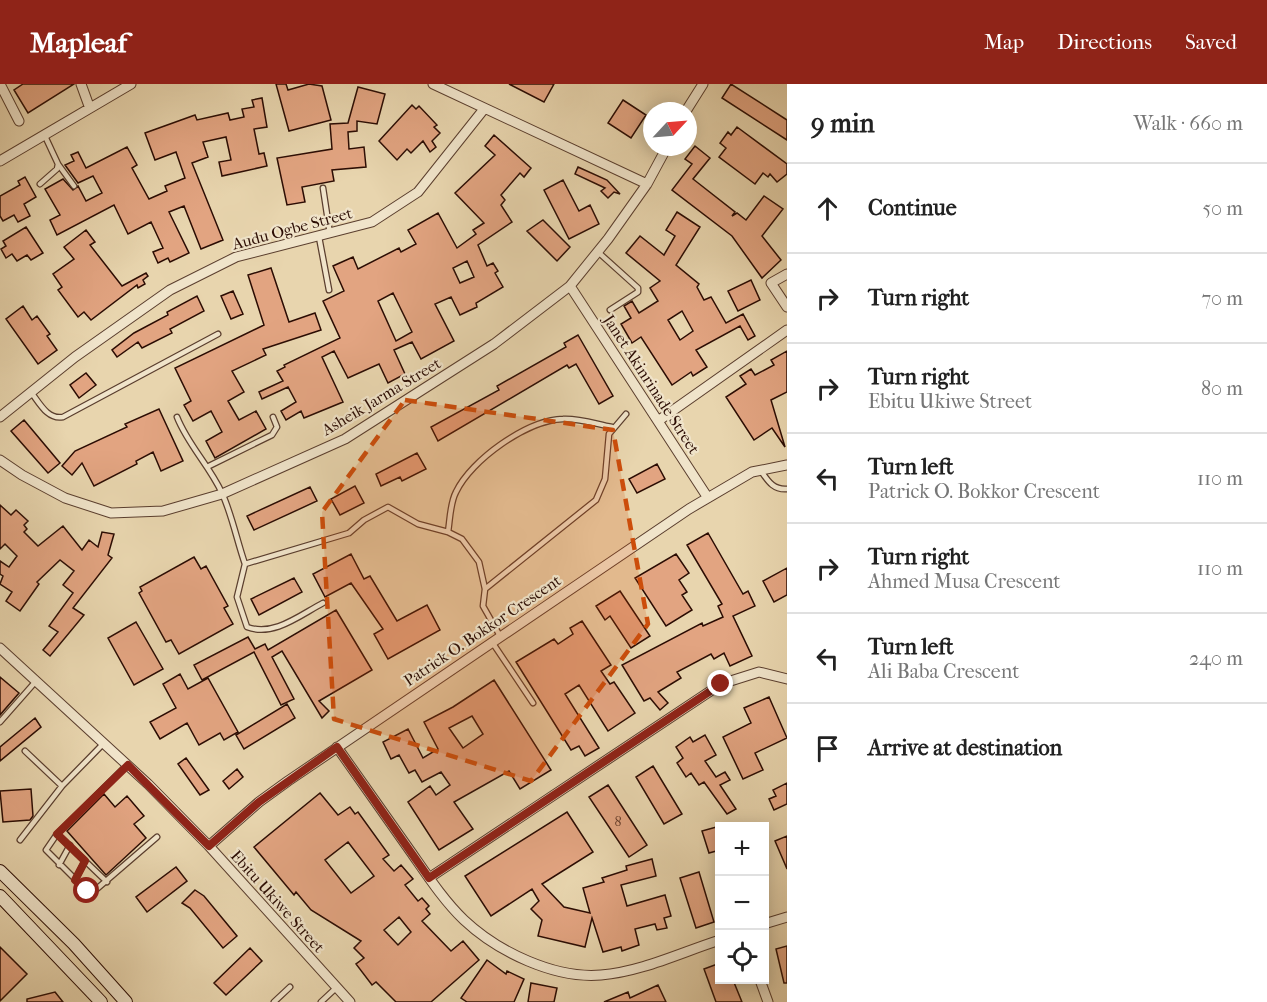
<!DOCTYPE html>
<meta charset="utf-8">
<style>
body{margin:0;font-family:"IM FELL French Canon",serif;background:#f2f2f2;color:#222}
.controls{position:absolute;right:18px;bottom:18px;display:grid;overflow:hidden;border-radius:0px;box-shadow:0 3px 15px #0003}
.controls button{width:54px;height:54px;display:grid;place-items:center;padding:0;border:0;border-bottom:2px solid #e0e0e0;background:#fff;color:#222;font:30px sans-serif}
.compass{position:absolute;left:643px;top:18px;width:54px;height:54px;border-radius:50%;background:#fff;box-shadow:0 3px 15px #0003;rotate:64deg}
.stop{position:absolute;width:18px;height:18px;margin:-14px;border:4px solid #8f2418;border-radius:50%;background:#fff}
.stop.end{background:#8f2418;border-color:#fff;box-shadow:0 2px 6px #0008}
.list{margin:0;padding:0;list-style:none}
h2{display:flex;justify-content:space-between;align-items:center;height:78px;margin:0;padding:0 24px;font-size:26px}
h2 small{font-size:20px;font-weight:400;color:#767676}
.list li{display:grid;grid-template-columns:39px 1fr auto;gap:18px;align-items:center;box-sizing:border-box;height:90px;padding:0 24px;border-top:2px solid #e0e0e0}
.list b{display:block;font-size:22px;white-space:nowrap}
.list p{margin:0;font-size:20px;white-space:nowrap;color:#767676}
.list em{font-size:20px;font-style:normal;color:#767676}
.icon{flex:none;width:33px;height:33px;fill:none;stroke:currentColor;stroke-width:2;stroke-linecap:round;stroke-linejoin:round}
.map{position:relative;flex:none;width:787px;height:918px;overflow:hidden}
header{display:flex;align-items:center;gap:36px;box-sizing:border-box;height:84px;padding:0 30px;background:#8f2418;color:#fff}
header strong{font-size:28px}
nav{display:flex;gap:33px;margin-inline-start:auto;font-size:21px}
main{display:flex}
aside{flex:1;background:#fff}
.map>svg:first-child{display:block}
</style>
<header>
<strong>Mapleaf</strong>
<nav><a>Map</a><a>Directions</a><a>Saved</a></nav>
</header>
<main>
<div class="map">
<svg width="787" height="918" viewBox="0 0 787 918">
<rect width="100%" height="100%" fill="#e8d5ae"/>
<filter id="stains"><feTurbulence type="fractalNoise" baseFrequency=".00333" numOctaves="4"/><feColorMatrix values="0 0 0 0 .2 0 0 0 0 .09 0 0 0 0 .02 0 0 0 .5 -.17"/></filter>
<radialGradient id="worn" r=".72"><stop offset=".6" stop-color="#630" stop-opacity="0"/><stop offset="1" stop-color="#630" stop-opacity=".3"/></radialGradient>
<path fill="#e2a481" stroke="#2b0c03" stroke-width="1.5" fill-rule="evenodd" d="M23 0H74L28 29 14 6Z
M276 0H286L288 6 309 0 322 2 331 36 289 47Z
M509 0H554L544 18Z
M731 0 787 36V56L722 14Z
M358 3 385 10 377 40 357 37V47L348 48 349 65 364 63 366 83 332 86 334 97 302 103 305 118 287 121 277 74 332 65 330 40 348 39Z
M262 14 267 43 254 45 259 70 264 69 267 82 222 92 219 78 231 76 226 53 203 58 208 73 192 79 223 156 201 165 184 122 169 128 189 169 170 178 168 174 158 179 153 168 163 164 151 138 128 150 114 121 57 151 50 136 60 131 45 105 63 95 73 106 78 102 86 117 102 109 93 92 78 99 65 81 74 77 71 71 78 68 86 84 127 63 137 81 132 84 149 115 167 107 165 102 185 94 176 68 155 76 145 49 195 31 197 36 228 29 230 36 244 33 242 25 254 23 252 16Z
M623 16 646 31 631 54 608 39Z
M412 21 416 25 419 22 437 41 434 43 440 49 432 57 436 63 430 68 423 57 411 69 407 65 397 76 379 57Z
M737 43 787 80V90L777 98 770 90 768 93 763 89 755 100 719 73 726 64 720 59 728 48 731 51Z
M494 51 531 84 524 93 520 89 501 111 505 116 501 121 512 138 478 161 487 182 493 179 498 187 495 189 503 203 476 219 477 223 460 231 451 213 435 220 454 257 421 275 412 258 394 266 405 290 388 299 379 280 348 294 334 267 322 273 343 318 304 334 301 327 286 336 281 327 296 318 288 303 262 315 259 308 283 297 277 287 285 283 284 281 340 254 323 217 344 207 333 182 353 173 358 185 399 164 401 168 416 160 408 146 438 129 457 164 476 150 473 146 484 139 455 109 495 71 485 62ZM467 177 474 193 460 199 453 184ZM393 209 412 248 396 257 378 217Z
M695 62 710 74 693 95 735 128 732 132 737 129 746 136 764 112 783 125 762 152 781 176 762 194 732 152 672 106 692 80 685 75Z
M578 83 607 96 620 110 614 108 608 114 601 107 605 104 575 90Z
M25 93 36 113 24 120 30 132 18 138 14 131 3 137 0 132V112L20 101 18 97Z
M563 96 579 127 590 121 599 140 569 155 544 106Z
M677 128 700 143 676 181 699 200 697 203 704 216 711 213 726 239 743 230 755 252 748 256 740 242 696 266 707 283 693 292 691 288 672 301 641 253 632 259 621 240 631 234 624 222 632 217 639 229 658 217 650 204 660 197 626 169 640 152 664 171 675 152 666 146ZM682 227 693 247 680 256 668 236Z
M543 136 570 163 557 177 527 147Z
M26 143 43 169 31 176 27 171 17 177 12 170 6 174 1 165 6 162 3 157Z
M86 146 95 158 90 161 122 202 146 189 148 192 143 196 145 200 138 204 137 201 91 236 84 228 78 233 58 206 62 203 53 190 74 175 64 163Z
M271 184 289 238 315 229 321 246 263 265 266 271 232 287 244 308 228 317 239 336 256 327 266 345 215 374 206 357 222 348 211 327 193 337 184 321 191 317 175 284 264 241 248 191Z
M751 196 760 216 738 227 728 207Z
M233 207 243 230 231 235 221 212Z
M197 212 204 227 170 245 172 249 142 264 138 258 117 273 112 266 134 249 168 231 167 228Z
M23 222 32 236 37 232 50 250 47 252 57 266 38 280 6 235Z
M578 251 613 312 599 320 576 280 569 284 567 281 438 357 431 343 499 306 497 302 566 263 564 259Z
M787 267V308L771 316 785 363 772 344 754 356 726 313 746 300 740 292 751 285 755 291 774 281 771 276Z
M86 289 96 301 79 314 70 301Z
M159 325 183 377 161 387 153 368 136 377 137 380 94 402 82 379 72 391 62 382 75 367 127 343 125 340Z
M24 336 60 379 48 389 11 347Z
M417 369 426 385 402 397 400 393 381 402 376 390Z
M657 380 665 395 637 409 629 395Z
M355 402 364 419 340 431 331 415Z
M310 403 317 417 254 446 247 432Z
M0 421 11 431 16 426 28 437 24 441 27 445 24 448 38 462 63 442 82 466 89 456 98 463 102 448 114 450 108 471 112 474 73 524 84 531 50 572 43 566 58 548 49 542 73 509 63 501 74 487 60 476 37 498 39 500 20 527 6 517 12 508 0 500 3 492 0 490V477L9 483 17 472 5 460 0 465Z
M708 449 743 510 748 507 755 522 733 532 752 572 730 582 724 569 714 575 711 570 677 588 681 594 658 608 668 619 660 626 650 614 644 617 622 581 702 539 703 542 723 533 718 522 722 520 687 461Z
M351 470 364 495 370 492 397 537 427 521 440 546 388 575 374 550 383 545 351 499 325 513 313 490Z
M676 470 689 489 679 496 687 508 682 511 692 526 666 542 635 494Z
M194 473 201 485 206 482 228 522 224 524 233 540 179 570 171 556 166 558 139 509 142 507 140 503Z
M787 484V511L774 518 763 497Z
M294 494 302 508 259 531 251 515Z
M620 507 650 552 631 564 610 532 605 536 596 522Z
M336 526 372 586 319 617 329 627 322 634 282 567 272 573 294 615 281 621 254 568 202 596 194 581 248 553 255 565 265 560 268 566Z
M582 537 611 581 601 587 610 600 614 598 635 629 608 647 579 601 565 610 599 664 585 672 579 662 571 666 516 578 554 555 558 560 573 550 570 544Z
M136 538 163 585 134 601 108 554Z
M180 590 188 605 208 594 238 648 224 656 220 649 199 661 187 639 160 655 150 638 176 624 163 600Z
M0 593 19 609 0 631Z
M494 596 551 686 520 705 509 687 454 718 473 745 439 766 408 718 430 702 436 711 450 701 441 688 422 698 415 686 409 689 399 671 391 675 383 658 408 645 423 674 438 665 424 638 453 623ZM472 632 483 650 463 664 449 644Z
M769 613 787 654 755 669 763 686 743 695 723 653 751 639 744 624Z
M287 620 295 634 244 665 236 651Z
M35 634 41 643 0 677V663Z
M705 651 716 671 705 677 716 693 725 688 730 696 720 701 736 725 727 730 704 698 699 701 691 689 686 693 677 679 683 674 676 663 690 653 693 658Z
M186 674 209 706 200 711 178 680Z
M653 682 682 730 664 740 636 693Z
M237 685 243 693 229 705 223 697Z
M787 699V720L774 726 769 715 776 712 773 706Z
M608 701 647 761 629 773 589 713Z
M31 705 33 732 30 736 3 738 0 707Z
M320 709 338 731 350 723 355 730 358 728 389 771 383 775 394 787 401 781 413 795 405 801 418 817 422 814 429 822 426 825 430 830 422 837 451 867 463 857 479 876 431 918H396L376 898 372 901 356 880 364 874 354 864 361 857 311 826 296 808 294 811 254 763ZM348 758 374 792 351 809 325 776ZM399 833 411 848 398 861 384 846Z
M104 710 115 723 127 712 144 732 134 740 146 754 106 791 67 747Z
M567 728 593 768 542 800 564 823 590 829 583 804 604 798 602 794 627 786 626 782 652 775 656 792 621 801 627 822 665 811 671 832 664 834 667 844 657 846 655 840 635 845 639 861 622 867 621 863 603 868 592 834 585 863 538 852 542 836 531 825 539 817 532 805 491 832 465 792Z
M720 742V766L709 769 702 747Z
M787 752V785L775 757Z
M176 783 187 797 147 828 136 813Z
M699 788 714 838 696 844 680 794Z
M195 806 204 812 237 852 223 864 190 824 182 819Z
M787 862V899H784L776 865Z
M0 863 27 890 0 917Z
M250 864 262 877 226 911 214 899Z
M487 876 506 890 507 887 524 895 514 918H467L461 914Z
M720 879V896H733L742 918H716L704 885Z
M531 899 557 904 554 918H528Z
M658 901 666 918H604L628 908 630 914Z
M55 908 63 918H27V915Z"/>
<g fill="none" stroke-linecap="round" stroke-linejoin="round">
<defs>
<path id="lane" d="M58 80 74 102
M40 100 57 85 58 80 44 50
M323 104 330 150
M319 153 329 206
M598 168 638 204V208L610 226
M31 308C40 320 48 336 63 333L218 250
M177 333C188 361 209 381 222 409 232 431 237 457 245 480L349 449 364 436 388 423 418 440 448 448 462 455 479 478 485 505 483 522 500 552
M207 383 272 351 277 343 273 333
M761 387C768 397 773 406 787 405
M448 448C450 436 450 419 456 408 471 376 527 336 563 335 579 334 596 340 612 343
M245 480 237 513 247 543C274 553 300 531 323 519
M485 505 596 416 605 395 609 350 626 330
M492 558 533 619
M0 638 37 596
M25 667 62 702
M127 681 57 750 46 766 84 804 92 809 157 753
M57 750 107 798
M20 756 62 702 104 659
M59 781 70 761
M75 796 85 777
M274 918 290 903
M321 918 336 904"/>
<path id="street" d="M0 0 19 37
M81 0 89 22
M433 0 647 100
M686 27 703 0
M0 77 131 0
M787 190 771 199 787 223
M570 202 708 414
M0 333 75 273 170 206 236 173 372 138 418 108 484 25
M658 337 787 246
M0 376 22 391 65 414 111 429 163 427 222 410 345 355 494 260 570 202 608 155 647 100 667 63
M0 564 148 700 209 762 350 918
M337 663C362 698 386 733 411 768 427 791 444 817 464 836 498 868 555 895 601 891 641 888 682 868 720 856
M209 762 259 718 288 697 689 425 752 388 787 381
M429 794 721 600 759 588 787 595
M764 840 787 833
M760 896 768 918"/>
<path id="secondary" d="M0 787 74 860 126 918
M0 812 101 918"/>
</defs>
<use href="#lane" stroke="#5a3e2e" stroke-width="7"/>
<use href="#street" stroke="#5a3e2e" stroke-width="11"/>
<use href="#secondary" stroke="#2b0c03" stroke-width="14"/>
<use href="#lane" stroke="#f0e4ca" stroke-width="4.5"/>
<use href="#street" stroke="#f0e4ca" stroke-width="9"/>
<use href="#secondary" stroke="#f0e4ca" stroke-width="12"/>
</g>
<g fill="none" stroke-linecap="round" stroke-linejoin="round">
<path stroke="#8f2418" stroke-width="8" d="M87 807 75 796 85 777 57 750 128 681 209 762 259 718 337 663 429 794 721 600"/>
</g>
<path fill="#cc4d0b" fill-opacity="0.2" stroke="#cc4d0b" stroke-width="4.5" stroke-dasharray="12 8" stroke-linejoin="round" d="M405 316 613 346 648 540 531 697 334 635 322 428Z"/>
<g text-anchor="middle" stroke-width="4.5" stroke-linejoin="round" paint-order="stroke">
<g font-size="14" fill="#593222">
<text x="618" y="742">8</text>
</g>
<g font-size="16" fill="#2b0c03" stroke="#f0e4ca">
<text transform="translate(292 144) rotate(-15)" y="6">Audu Ogbe Street</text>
<text transform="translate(652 300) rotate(57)" y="6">Janet Akinrinade Street</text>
<text transform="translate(381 312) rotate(-31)" y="6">Asheik Jarma Street</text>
<text transform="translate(482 546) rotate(-34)" y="6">Patrick O. Bokkor Crescent</text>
<text transform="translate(278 817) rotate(48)" y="6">Ebitu Ukiwe Street</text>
</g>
</g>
<rect width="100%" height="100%" filter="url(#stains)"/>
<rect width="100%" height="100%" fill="url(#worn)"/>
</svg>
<div class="controls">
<button>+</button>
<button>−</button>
<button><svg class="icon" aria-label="locate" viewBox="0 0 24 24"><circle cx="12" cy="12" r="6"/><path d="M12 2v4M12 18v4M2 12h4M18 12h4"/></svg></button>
</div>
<svg class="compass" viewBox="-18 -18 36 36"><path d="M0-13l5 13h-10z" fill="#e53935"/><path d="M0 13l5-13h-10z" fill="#767676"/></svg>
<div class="stop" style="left:87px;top:807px"></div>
<div class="stop end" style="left:721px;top:600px"></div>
</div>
<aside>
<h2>9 min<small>Walk · 660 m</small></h2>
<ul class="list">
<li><svg class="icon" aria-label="ahead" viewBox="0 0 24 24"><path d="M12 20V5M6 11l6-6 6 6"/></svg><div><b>Continue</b></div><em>50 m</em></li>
<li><svg class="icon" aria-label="right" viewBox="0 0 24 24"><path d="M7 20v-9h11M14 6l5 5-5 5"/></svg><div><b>Turn right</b></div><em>70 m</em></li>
<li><svg class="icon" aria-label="right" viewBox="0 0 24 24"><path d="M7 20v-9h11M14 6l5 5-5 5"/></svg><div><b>Turn right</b><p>Ebitu Ukiwe Street</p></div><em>80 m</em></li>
<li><svg class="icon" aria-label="left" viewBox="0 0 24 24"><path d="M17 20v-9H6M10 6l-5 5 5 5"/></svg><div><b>Turn left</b><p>Patrick O. Bokkor Crescent</p></div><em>110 m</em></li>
<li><svg class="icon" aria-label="right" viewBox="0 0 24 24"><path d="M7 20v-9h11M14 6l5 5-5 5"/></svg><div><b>Turn right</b><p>Ahmed Musa Crescent</p></div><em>110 m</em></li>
<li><svg class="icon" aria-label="left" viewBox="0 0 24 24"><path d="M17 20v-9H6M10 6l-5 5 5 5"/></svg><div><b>Turn left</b><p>Ali Baba Crescent</p></div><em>240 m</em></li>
<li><svg class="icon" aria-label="arrive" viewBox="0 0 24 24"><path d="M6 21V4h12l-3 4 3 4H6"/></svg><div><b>Arrive at destination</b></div></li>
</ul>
</aside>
</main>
